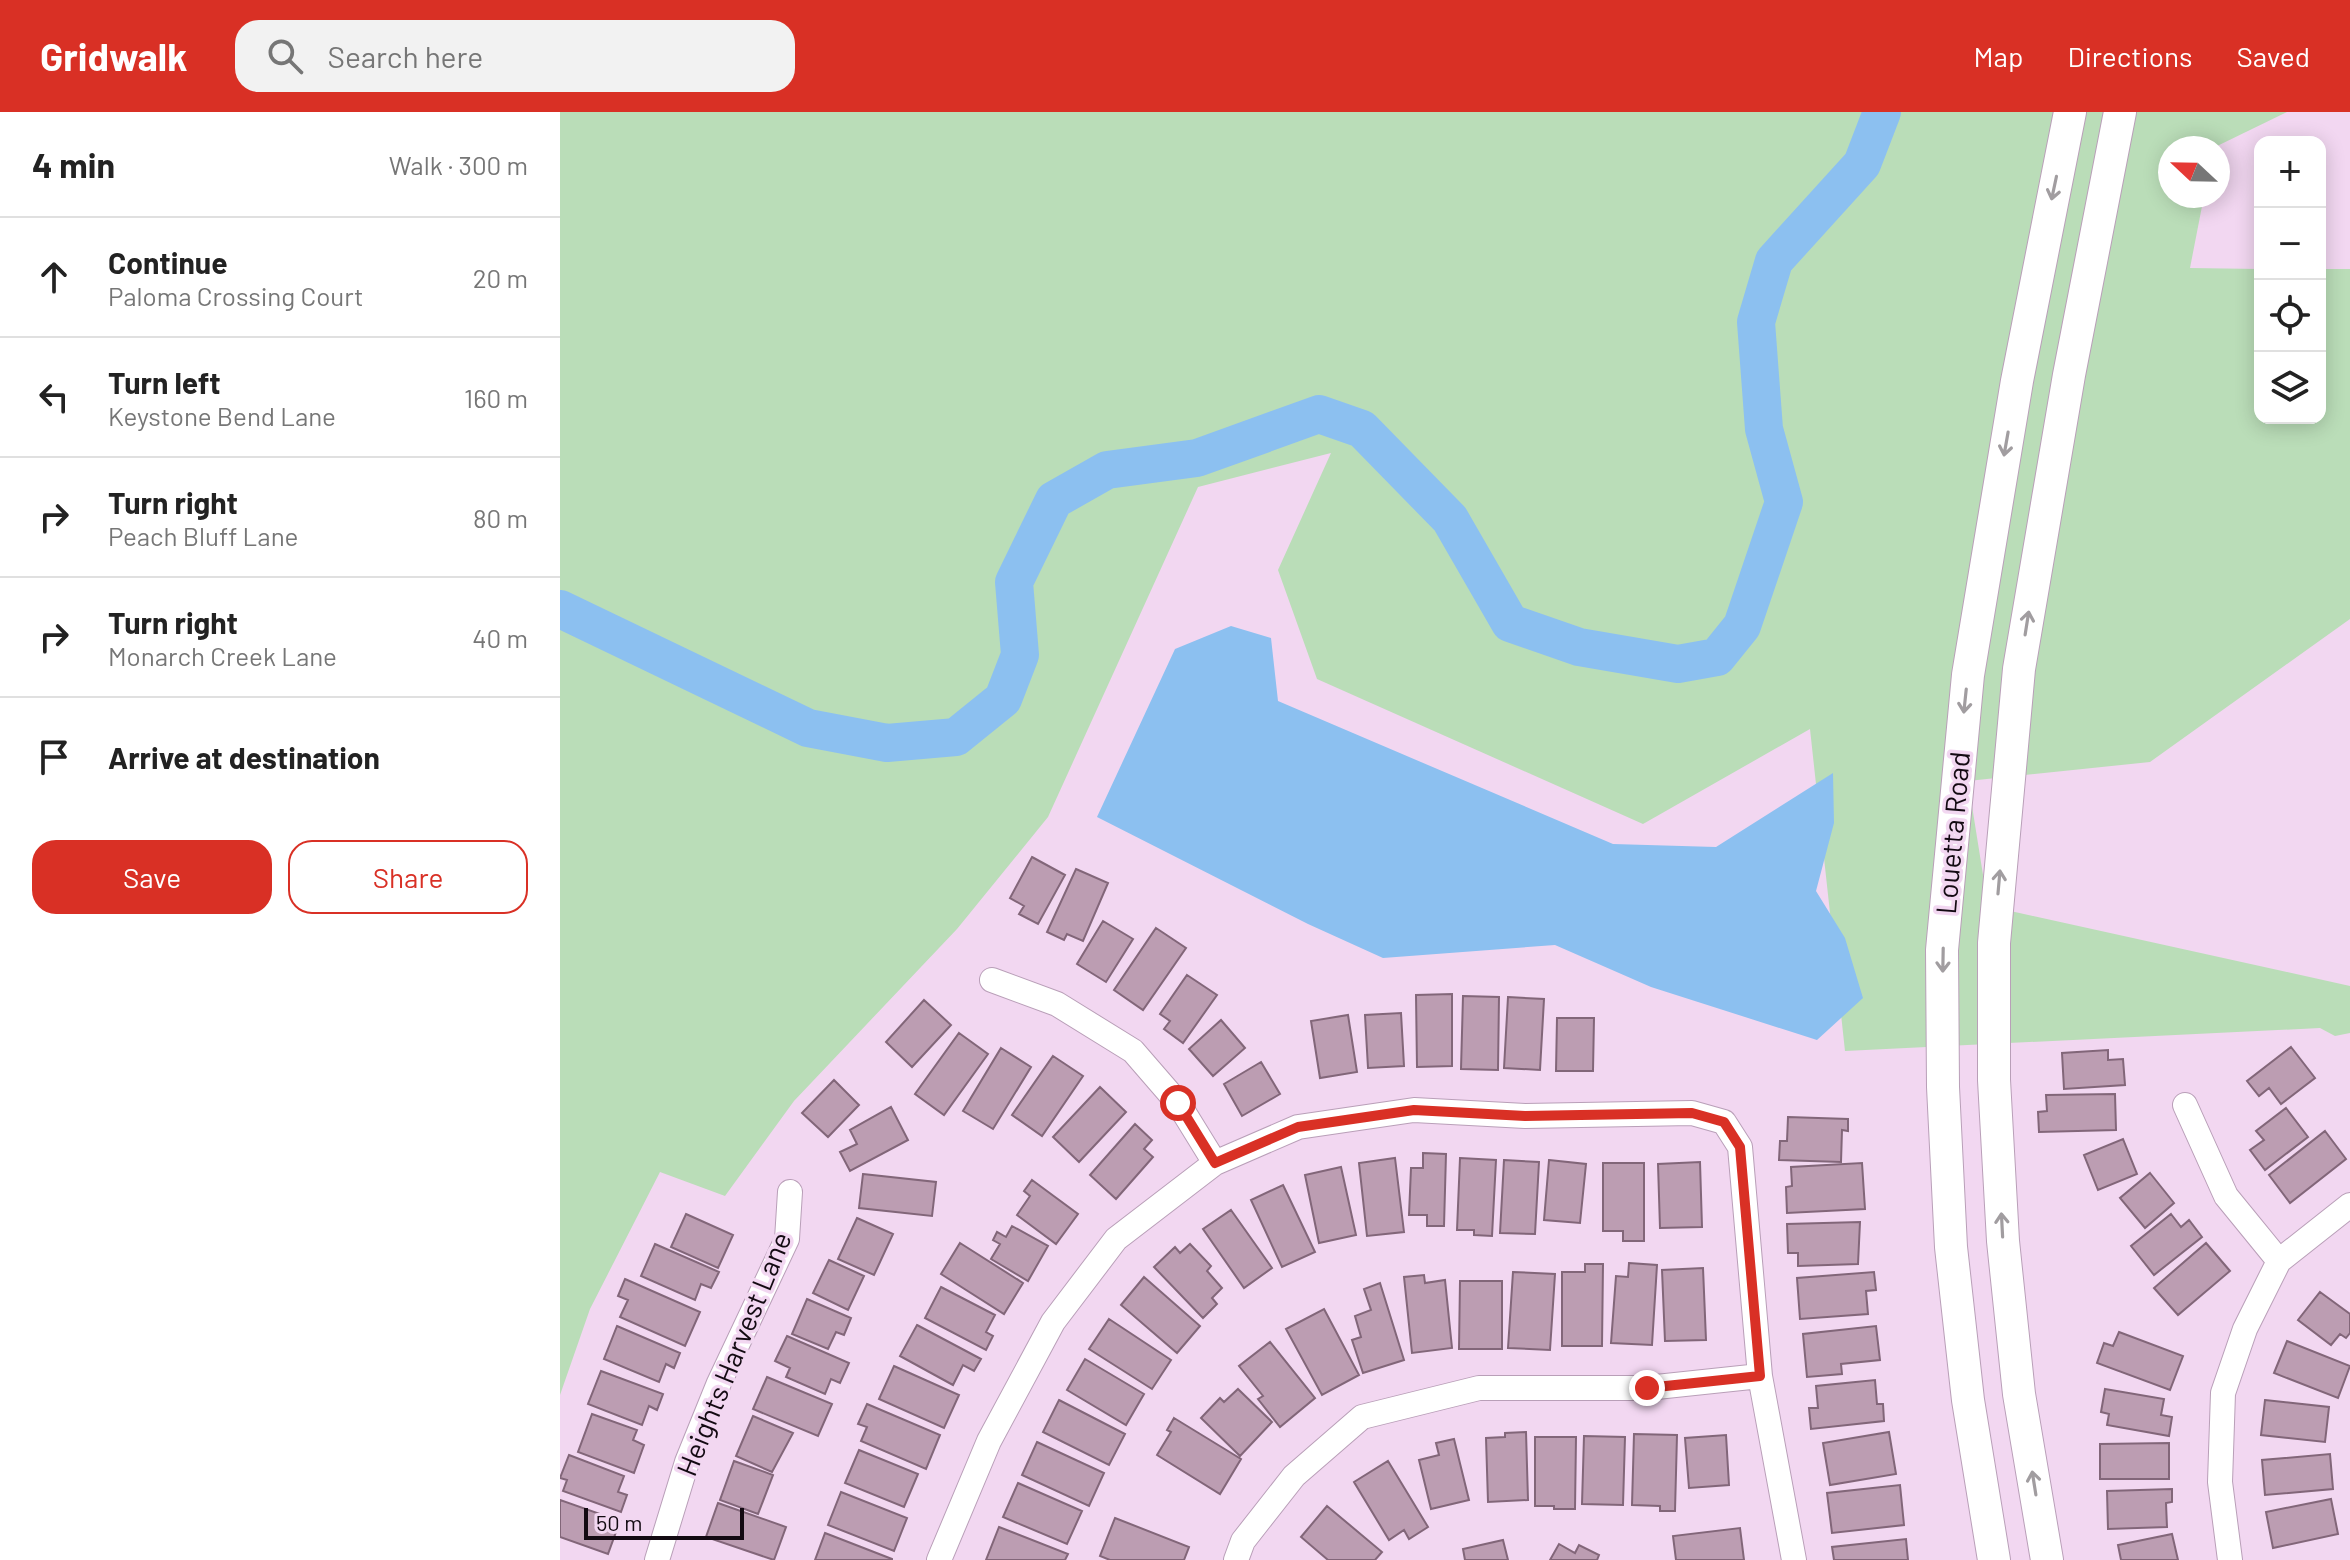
<!DOCTYPE html>
<meta charset="utf-8">
<style>
body{margin:0;font-family:Barlow,sans-serif;background:#f2f2f2;color:#222}
.controls{position:absolute;right:24px;top:24px;display:grid;overflow:hidden;border-radius:16px;box-shadow:0 4px 20px #0003}
.controls button{width:72px;height:72px;display:grid;place-items:center;padding:0;border:0;border-bottom:2px solid #e0e0e0;background:#fff;color:#222;font:40px sans-serif}
.compass{position:absolute;left:1598px;top:24px;width:72px;height:72px;border-radius:50%;background:#fff;box-shadow:0 4px 20px #0003;rotate:292deg}
.scale{position:absolute;left:24px;bottom:20px;width:160px;box-sizing:border-box;padding-left:8px;border:4px solid #130a12;border-top:0;font-size:22px;line-height:28px;white-space:nowrap;color:#130a12;-webkit-text-stroke:6px #f2d7f1;paint-order:stroke}
.stop{position:absolute;width:24px;height:24px;margin:-18px;border:6px solid #d93025;border-radius:50%;background:#fff}
.stop.end{background:#d93025;border-color:#fff;box-shadow:0 2px 8px #0008}
.list{margin:0;padding:0;list-style:none}
h2{display:flex;justify-content:space-between;align-items:center;height:104px;margin:0;padding:0 32px;font-size:34px}
h2 small{font-size:26px;font-weight:400;color:#767676}
.list li{display:grid;grid-template-columns:52px 1fr auto;gap:24px;align-items:center;box-sizing:border-box;height:120px;padding:0 32px;border-top:2px solid #e0e0e0}
.list b{display:block;font-size:30px;white-space:nowrap}
.list p{margin:0;font-size:26px;white-space:nowrap;color:#767676}
.list em{font-size:26px;font-style:normal;color:#767676}
.actions{display:flex;gap:16px;padding:24px 32px}
.actions a{flex:1;padding:18px 0;border:2px solid #d93025;border-radius:24px;text-align:center;font-size:28px;color:#d93025}
.actions .main{background:#d93025;color:#fff}
.icon{flex:none;width:44px;height:44px;fill:none;stroke:currentColor;stroke-width:2;stroke-linecap:round;stroke-linejoin:round}
.map{position:relative;flex:none;width:1790px;height:1448px;overflow:hidden}
header{display:flex;align-items:center;gap:48px;box-sizing:border-box;height:112px;padding:0 40px;background:#d93025;color:#fff}
header strong{font-size:38px}
nav{display:flex;gap:44px;margin-inline-start:auto;font-size:28px}
.search{width:560px;height:72px;background:#f2f2f2;display:flex;align-items:center;gap:20px;box-sizing:border-box;padding:0 28px;border-radius:24px;color:#767676;font-size:30px}
main{display:flex}
aside{flex:1;background:#fff}
.map>svg:first-child{display:block}
</style>
<header>
<strong>Gridwalk</strong>
<div class="search"><svg class="icon" aria-label="search" viewBox="0 0 24 24"><circle cx="10" cy="10" r="6"/><path d="M15 15l6 6"/></svg>Search here</div>
<nav><a>Map</a><a>Directions</a><a>Saved</a></nav>
</header>
<main>
<aside>
<h2>4 min<small>Walk · 300 m</small></h2>
<ul class="list">
<li><svg class="icon" aria-label="ahead" viewBox="0 0 24 24"><path d="M12 20V5M6 11l6-6 6 6"/></svg><div><b>Continue</b><p>Paloma Crossing Court</p></div><em>20 m</em></li>
<li><svg class="icon" aria-label="left" viewBox="0 0 24 24"><path d="M17 20v-9H6M10 6l-5 5 5 5"/></svg><div><b>Turn left</b><p>Keystone Bend Lane</p></div><em>160 m</em></li>
<li><svg class="icon" aria-label="right" viewBox="0 0 24 24"><path d="M7 20v-9h11M14 6l5 5-5 5"/></svg><div><b>Turn right</b><p>Peach Bluff Lane</p></div><em>80 m</em></li>
<li><svg class="icon" aria-label="right" viewBox="0 0 24 24"><path d="M7 20v-9h11M14 6l5 5-5 5"/></svg><div><b>Turn right</b><p>Monarch Creek Lane</p></div><em>40 m</em></li>
<li><svg class="icon" aria-label="arrive" viewBox="0 0 24 24"><path d="M6 21V4h12l-3 4 3 4H6"/></svg><div><b>Arrive at destination</b></div></li>
</ul>
<div class="actions"><a class="main">Save</a><a>Share</a></div>
</aside>
<div class="map">
<svg width="1790" height="1448" viewBox="0 0 1790 1448">
<rect width="100%" height="100%" fill="#f2d7f1"/>
<path fill="#baddb8" d="M0 0H1727L1653 36H1610V84H1644L1630 156 1700 157V306H1760V157H1790V507L1590 650 1408 669 1428 794 1790 874V921L1775 924 1760 916 1285 939 1250 617 1083 712 757 567 718 458 771 341 638 375 488 705 397 817 234 989 165 1084 100 1060 30 1197 0 1283Z"/>
<path fill="#8cc0f0" d="M671 514 711 526 718 589 1053 732 1156 735 1273 661 1274 711 1256 779 1285 826 1303 886 1257 928 1091 875 995 833 823 846 748 812 537 705 615 537Z"/>
<g fill="none" stroke-linecap="round" stroke-linejoin="round">
<path stroke="#8cc0f0" stroke-width="38" d="M0 497 248 616 327 631 396 625 443 587 460 543 454 470 494 388 547 358 637 346 759 302 802 317 890 407 950 511 1019 535 1118 552 1157 545 1182 514 1224 390 1204 317 1196 210 1214 149 1302 52 1322 0"/>
</g>
<path fill="#bc9db2" stroke="#826679" stroke-width="2" d="M472 745 505 763 478 812 459 802 464 794 450 786Z
M516 757 548 771 523 829 507 822 504 828 487 820Z
M543 809 573 827 546 870 517 852Z
M596 816 626 836 583 898 554 878Z
M627 863 657 883 623 931 604 917 610 909 600 902Z
M892 882V954L857 955 856 883Z
M903 884 939 885 938 958 901 957Z
M948 885 984 887 980 958 944 956Z
M364 888 391 913 352 955 326 930Z
M841 901 844 954 808 956 805 903Z
M788 903 797 960 760 966 751 909Z
M997 906H1034L1033 959H996Z
M661 908 685 936 653 964 629 937Z
M399 921 428 942 384 1003 355 982Z
M1731 935 1755 966 1721 992 1709 976 1699 984 1687 969Z
M441 936 471 955 433 1017 403 999Z
M1548 938V948L1563 947 1565 973 1504 977 1502 941Z
M493 944 523 964 482 1024 452 1003Z
M701 950 720 982 682 1004 664 972Z
M274 968 299 993 268 1025 242 1001Z
M540 975 566 1000 519 1050 493 1025Z
M1555 982 1556 1018 1479 1020 1478 1000 1487 999 1486 983Z
M331 995 348 1028 290 1059 280 1040 297 1032 290 1018Z
M1726 996 1748 1025 1705 1058 1690 1038 1704 1028 1696 1019Z
M1228 1005 1288 1007V1019L1282 1018 1281 1050 1219 1048 1220 1029H1227Z
M575 1012 592 1028 584 1037 593 1045 556 1087 530 1063Z
M1765 1019 1786 1047 1730 1091 1709 1063Z
M1563 1027 1577 1062 1538 1078 1524 1043Z
M863 1041 886 1042 884 1114H867V1103H849L851 1056H863Z
M835 1046 844 1120 807 1124 799 1051Z
M900 1046 936 1048 932 1124 914 1123V1118H897Z
M944 1048 979 1050 975 1122 940 1121Z
M989 1048 1026 1052 1020 1111 984 1108Z
M1140 1050 1142 1115 1100 1116 1098 1052Z
M1043 1051H1084V1129H1063V1119H1043Z
M1302 1051 1305 1097 1227 1101 1226 1075 1232 1074 1231 1055Z
M781 1055 796 1123 759 1131 745 1063Z
M1590 1061 1614 1091 1585 1116 1560 1086Z
M303 1062 376 1070 372 1104 299 1096Z
M472 1068 518 1102 496 1132 457 1103 470 1084 464 1079Z
M723 1073 755 1140 722 1155 691 1088Z
M671 1098 712 1156 684 1176 643 1117Z
M126 1102 173 1123 158 1156 111 1135Z
M1611 1102 1621 1115 1629 1108 1642 1125 1594 1163 1571 1134Z
M297 1106 333 1122 314 1163 278 1147Z
M1300 1110 1298 1152 1238 1154V1141H1228L1227 1112Z
M452 1114 488 1134 468 1169 431 1147 440 1132 433 1128 437 1120 446 1125Z
M400 1131 463 1171 444 1202 381 1162Z
M1646 1131 1670 1159 1618 1203 1594 1176Z
M95 1132 159 1160 151 1176 141 1172 135 1188 81 1164Z
M630 1132 651 1154 647 1159 662 1176 652 1186 657 1192 643 1206 594 1155 615 1135 620 1141Z
M269 1148 304 1164 288 1198 253 1181Z
M1069 1151 1097 1153 1092 1233 1051 1231 1056 1164 1068 1165Z
M1025 1152H1043L1042 1234H1002V1160H1025Z
M1143 1156 1146 1228 1105 1229 1102 1158Z
M953 1160 995 1162 990 1238 948 1236Z
M1314 1160 1316 1178 1306 1179 1308 1202 1240 1207 1237 1166Z
M864 1163 865 1171 885 1168 892 1236 852 1241 844 1165Z
M584 1165 640 1214 617 1241 561 1193Z
M65 1167 140 1200 125 1234 60 1205 68 1188 58 1184Z
M900 1169H942V1237H899Z
M820 1171 844 1248 803 1261 792 1228 801 1225 795 1204 811 1198 804 1177Z
M381 1175 435 1203 426 1220 433 1224 426 1238 365 1206Z
M1760 1180 1790 1202V1221L1786 1226 1780 1222 1771 1233 1738 1208Z
M247 1187 291 1206 284 1223 276 1220 268 1237 232 1222Z
M764 1197 799 1263 762 1283 726 1217Z
M549 1207 611 1248 592 1277 529 1237Z
M357 1213 421 1247 414 1259 403 1253 393 1273 340 1244Z
M57 1214 120 1241 114 1256 106 1252 99 1270 44 1247Z
M1316 1214 1320 1248 1281 1252 1282 1262 1247 1265 1243 1222Z
M1559 1220 1623 1244 1610 1278 1537 1251 1544 1231 1553 1234Z
M227 1224 289 1251 280 1271 271 1267 265 1282 226 1265 230 1256 215 1249Z
M1727 1229 1790 1254 1778 1286 1714 1261Z
M710 1230 755 1286 720 1315 698 1287 703 1284 679 1254Z
M525 1247 584 1282 566 1313 507 1278Z
M334 1254 399 1283 384 1316 319 1287Z
M41 1259 103 1282 97 1298 89 1294 82 1313 28 1292Z
M207 1265 272 1292 258 1324 193 1297Z
M1315 1268 1317 1292H1323L1324 1309 1251 1317 1249 1296H1258L1256 1274Z
M678 1277 712 1310 680 1344 641 1306 660 1286 664 1290Z
M1545 1277 1604 1287 1601 1303 1612 1305 1609 1324 1547 1313 1549 1302 1541 1300Z
M499 1288 565 1322 549 1353 483 1320Z
M1705 1288 1769 1295 1765 1330 1701 1323Z
M307 1292 380 1323 366 1357 301 1329 307 1315 298 1312Z
M32 1302 77 1318 73 1328 84 1333 74 1361 18 1340Z
M193 1304 233 1321 212 1360 176 1344Z
M614 1306 681 1347 660 1382 597 1343 611 1320 607 1318Z
M966 1320 968 1388 928 1390 926 1326 945 1325V1321Z
M1329 1320 1336 1362 1270 1373 1263 1331Z
M1074 1322 1117 1323 1115 1399H1100V1394L1072 1393Z
M1166 1323 1169 1373 1129 1376 1125 1326Z
M1024 1324 1065 1325 1063 1393 1022 1392Z
M975 1325H1016L1015 1397H994V1394H975Z
M894 1327 909 1388 871 1397 859 1348 879 1343 876 1331Z
M477 1330 544 1361 529 1394 462 1363Z
M1609 1331V1367H1540V1332Z
M299 1338 358 1362 344 1395 285 1371Z
M1770 1342 1773 1377 1705 1383 1702 1348Z
M9 1343 64 1364 58 1380 67 1383 61 1400 3 1379 7 1368 0 1366Z
M174 1349 213 1363 198 1402 160 1388Z
M828 1349 868 1415 849 1427 844 1418 829 1428 794 1370Z
M458 1371 522 1399 507 1432 443 1405Z
M1340 1373 1344 1413 1272 1421 1267 1381Z
M1612 1377V1390L1606 1391 1607 1415 1548 1417 1547 1379Z
M281 1380 347 1406 334 1439 268 1413Z
M1771 1387 1778 1422 1713 1436 1706 1400Z
M0 1388 60 1409 48 1442 0 1425Z
M158 1391 226 1415 214 1448 146 1425Z
M767 1394 822 1440 815 1448H768L741 1425Z
M555 1406 629 1435 624 1448H550L540 1444Z
M439 1415 508 1442 505 1448H426Z
M1180 1416 1184 1448H1116L1113 1424Z
M265 1421 332 1447V1448H255Z
M1612 1422 1618 1448H1561L1558 1433Z
M1346 1427 1348 1448H1274L1272 1435Z
M943 1428 948 1448H905L903 1437Z
M999 1432 1015 1441 1019 1433 1039 1443 1037 1448H990Z"/>
<g fill="none" stroke-linecap="round" stroke-linejoin="round">
<defs>
<path id="minor" d="M432 868 497 892 573 939 618 991 655 1051
M1625 993 1666 1084 1719 1149
M97 1448 127 1350 159 1271 227 1127 230 1080
M379 1448 429 1329 493 1210 556 1127 655 1051 738 1015 854 998 965 1004 1132 1001 1164 1010 1180 1035 1200 1264 1234 1448
M676 1448 683 1429 734 1364 802 1305 919 1276H1087L1200 1264
M1670 1448 1660 1370 1663 1281 1685 1217 1719 1149 1790 1093"/>
<path id="secondary" d="M1434 1448 1408 1288 1391 1135 1383 975 1382 838 1408 563 1457 269 1510 0
M1487 1448 1459 1282 1443 1129 1434 968V831L1459 557 1509 263 1560 0"/>
</defs>
<use href="#minor" stroke="#b99fb8" stroke-width="26"/>
<use href="#secondary" stroke="#b99fb8" stroke-width="34"/>
<use href="#minor" stroke="#fff" stroke-width="24"/>
<use href="#secondary" stroke="#fff" stroke-width="32"/>
</g>
<defs><path id="oneway-shaft" d="M-6 0H5M1.5-3L5.5 0L1.5 3" fill="none" stroke-width="1.6" stroke-linecap="round" stroke-linejoin="round" transform="scale(2)"/></defs>
<g stroke="#a19da0">
<use href="#oneway-shaft" transform="translate(1494 76) rotate(102)"/>
<use href="#oneway-shaft" transform="translate(1446 332) rotate(100)"/>
<use href="#oneway-shaft" transform="translate(1467 511) rotate(-81)"/>
<use href="#oneway-shaft" transform="translate(1405 589) rotate(96)"/>
<use href="#oneway-shaft" transform="translate(1439 770) rotate(-85)"/>
<use href="#oneway-shaft" transform="translate(1383 848) rotate(91)"/>
<use href="#oneway-shaft" transform="translate(1442 1113) rotate(-93)"/>
<use href="#oneway-shaft" transform="translate(1474 1371) rotate(-99)"/>
</g>
<g fill="none" stroke-linecap="round" stroke-linejoin="round">
<path stroke="#d93025" stroke-width="10" d="M618 991 655 1051 738 1015 854 998 965 1004 1132 1001 1164 1010 1180 1035 1200 1264 1087 1276"/>
</g>
<g text-anchor="middle" stroke-width="7" stroke-linejoin="round" paint-order="stroke">
<g font-size="28" fill="#130a12" stroke="#f2d7f1">
<text transform="translate(1393 721) rotate(-85)" y="10">Louetta Road</text>
<text transform="translate(174 1242) rotate(-68)" y="10">Heights Harvest Lane</text>
</g>
</g>
</svg>
<div class="controls">
<button>+</button>
<button>−</button>
<button><svg class="icon" aria-label="locate" viewBox="0 0 24 24"><circle cx="12" cy="12" r="6"/><path d="M12 2v4M12 18v4M2 12h4M18 12h4"/></svg></button>
<button><svg class="icon" aria-label="layers" viewBox="0 0 24 24"><path d="M12 4l9 5-9 5-9-5zM3 14l9 5 9-5"/></svg></button>
</div>
<svg class="compass" viewBox="-18 -18 36 36"><path d="M0-13l5 13h-10z" fill="#e53935"/><path d="M0 13l5-13h-10z" fill="#767676"/></svg>
<div class="scale">50 m</div>
<div class="stop" style="left:618px;top:991px"></div>
<div class="stop end" style="left:1087px;top:1276px"></div>
</div>
</main>
